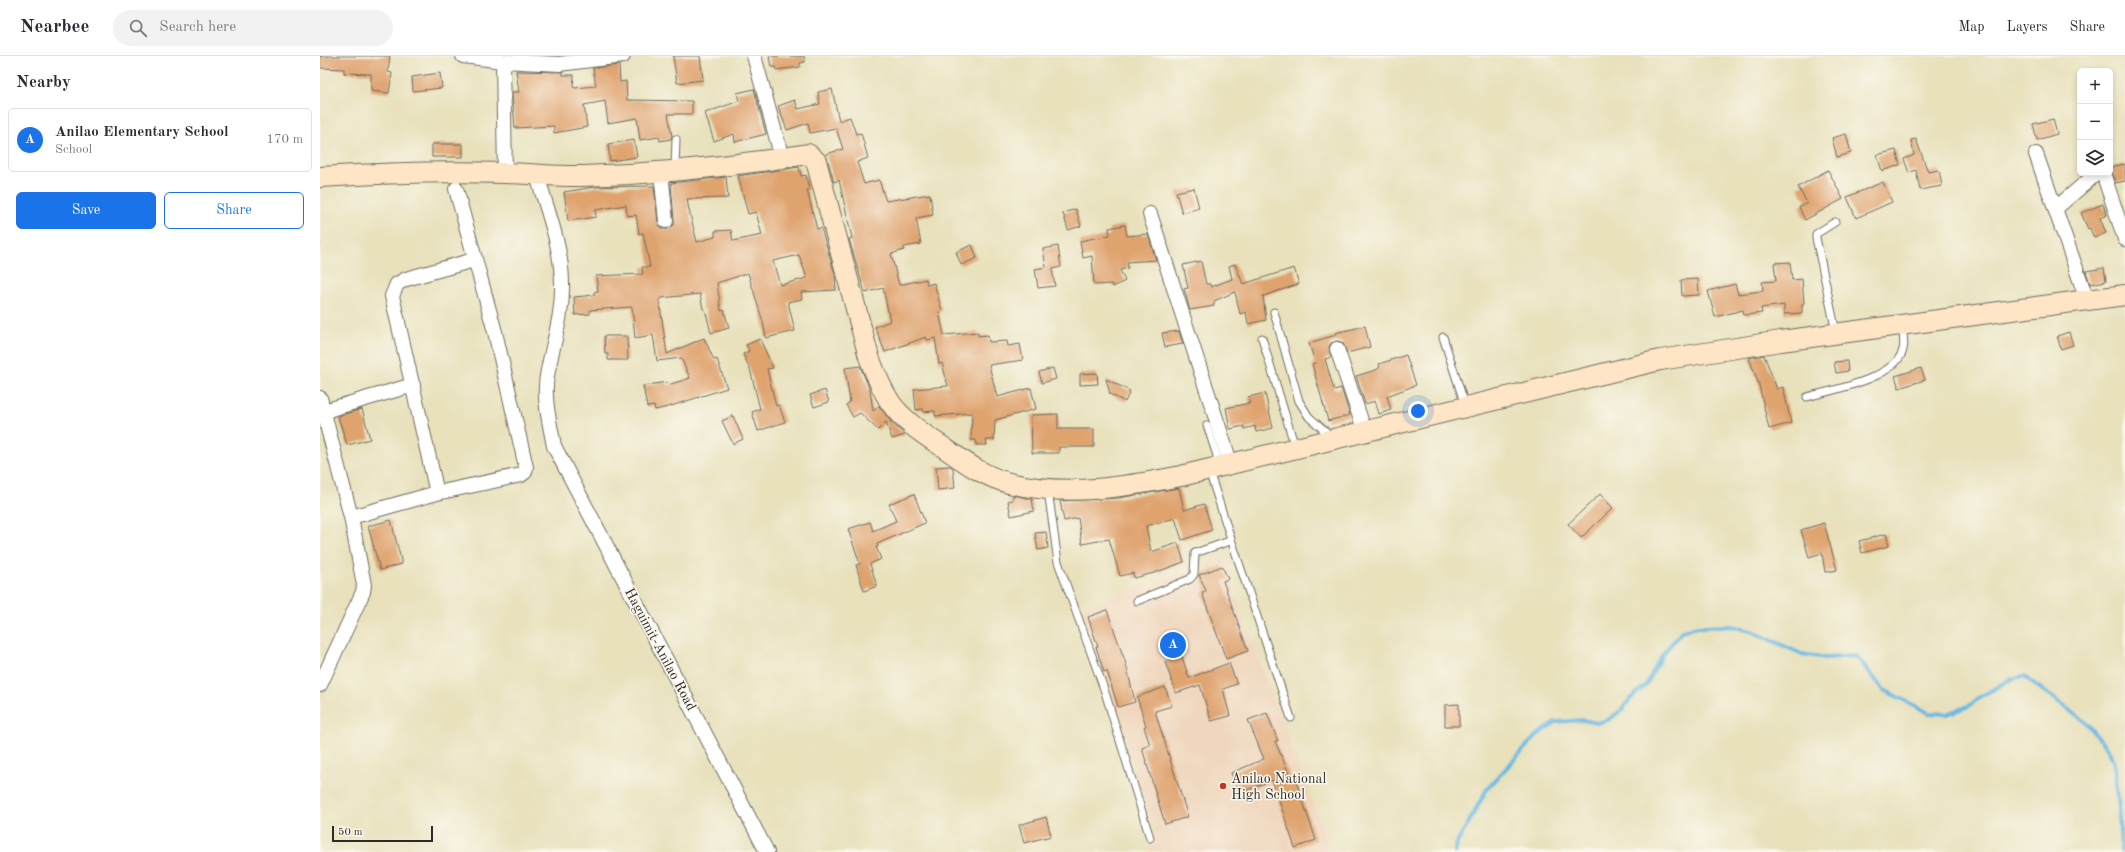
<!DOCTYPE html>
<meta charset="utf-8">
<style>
body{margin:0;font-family:"Old Standard TT",serif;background:#f2f2f3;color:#2b2b33}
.controls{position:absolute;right:12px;top:12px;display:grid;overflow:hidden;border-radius:6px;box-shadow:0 2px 6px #0003}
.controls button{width:36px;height:36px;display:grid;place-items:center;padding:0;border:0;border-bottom:1px solid #e1e1e2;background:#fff;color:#2b2b33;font:20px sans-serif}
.scale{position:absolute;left:12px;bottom:10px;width:101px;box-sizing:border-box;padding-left:4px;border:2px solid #2b2b2b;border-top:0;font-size:11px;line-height:14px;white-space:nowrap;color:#2b2b2b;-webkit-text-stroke:3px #fbf7ec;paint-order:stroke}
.you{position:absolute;left:1098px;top:355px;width:14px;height:14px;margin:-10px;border:3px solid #fff;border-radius:50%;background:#1a73e8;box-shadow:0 0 0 6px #1a73e833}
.badge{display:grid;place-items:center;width:26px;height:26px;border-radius:50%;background:#1a73e8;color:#fff;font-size:13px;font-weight:700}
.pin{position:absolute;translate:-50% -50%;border:2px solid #fff;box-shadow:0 1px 4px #0006}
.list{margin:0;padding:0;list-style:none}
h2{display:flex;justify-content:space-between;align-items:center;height:52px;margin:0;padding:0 16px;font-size:17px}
h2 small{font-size:13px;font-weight:400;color:#7c7c81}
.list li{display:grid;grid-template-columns:26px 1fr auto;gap:12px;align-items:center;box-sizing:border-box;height:64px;margin:0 8px 8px;padding:0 8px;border:1px solid #e1e1e2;border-radius:6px}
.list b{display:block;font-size:15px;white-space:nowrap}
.list p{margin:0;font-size:13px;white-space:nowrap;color:#7c7c81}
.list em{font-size:13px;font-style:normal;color:#7c7c81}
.actions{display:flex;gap:8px;padding:12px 16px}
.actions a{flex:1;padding:9px 0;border:1px solid #1a73e8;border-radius:6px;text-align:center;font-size:14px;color:#1a73e8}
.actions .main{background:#1a73e8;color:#fff}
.icon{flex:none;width:22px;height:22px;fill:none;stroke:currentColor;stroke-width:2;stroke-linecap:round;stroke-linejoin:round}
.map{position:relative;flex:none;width:1805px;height:796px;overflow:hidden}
header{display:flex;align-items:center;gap:24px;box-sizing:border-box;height:56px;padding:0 20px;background:#fff;border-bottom:1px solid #e1e1e2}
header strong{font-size:19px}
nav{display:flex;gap:22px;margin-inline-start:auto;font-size:14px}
.search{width:280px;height:36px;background:#f2f2f3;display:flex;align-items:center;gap:10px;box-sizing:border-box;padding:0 14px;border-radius:22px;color:#7c7c81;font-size:15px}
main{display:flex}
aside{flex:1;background:#fff}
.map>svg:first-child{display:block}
</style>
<header>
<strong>Nearbee</strong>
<div class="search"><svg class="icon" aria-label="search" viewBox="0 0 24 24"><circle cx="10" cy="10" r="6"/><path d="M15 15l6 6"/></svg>Search here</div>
<nav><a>Map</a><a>Layers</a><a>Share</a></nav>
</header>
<main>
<aside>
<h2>Nearby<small></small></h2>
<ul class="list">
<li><span class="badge">A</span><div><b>Anilao Elementary School</b><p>School</p></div><em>170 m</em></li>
</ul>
<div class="actions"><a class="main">Save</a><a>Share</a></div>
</aside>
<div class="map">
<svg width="1805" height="796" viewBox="0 0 1805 796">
<rect width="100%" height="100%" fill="#fbf7ec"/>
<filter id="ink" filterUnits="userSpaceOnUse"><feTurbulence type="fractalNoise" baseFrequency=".025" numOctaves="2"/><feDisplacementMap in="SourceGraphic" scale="8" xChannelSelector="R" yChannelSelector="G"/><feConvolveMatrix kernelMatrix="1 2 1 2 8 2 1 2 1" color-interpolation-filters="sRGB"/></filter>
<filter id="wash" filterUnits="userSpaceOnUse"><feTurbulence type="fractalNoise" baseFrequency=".012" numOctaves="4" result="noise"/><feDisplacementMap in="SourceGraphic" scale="16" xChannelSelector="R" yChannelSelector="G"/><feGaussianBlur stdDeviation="0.9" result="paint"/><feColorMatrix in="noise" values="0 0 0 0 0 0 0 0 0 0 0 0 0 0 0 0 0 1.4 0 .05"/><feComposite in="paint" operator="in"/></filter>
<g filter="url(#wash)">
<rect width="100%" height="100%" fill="#e8e1bc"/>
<path fill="#efd6bc" d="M903 502 946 625 1010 791 1000 796H827L837 785 802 675 760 553Z"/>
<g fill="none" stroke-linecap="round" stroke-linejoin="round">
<path stroke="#67b8e2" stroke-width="4" d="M1135 796 1137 787 1167 733 1216 680 1236 666 1264 664 1277 667 1288 664 1302 654 1310 643 1326 629 1342 599 1362 575 1378 571 1412 570 1431 575 1482 598 1506 602 1536 600 1564 634 1609 657 1627 658 1649 650 1660 641 1691 623 1704 620 1765 666 1789 695 1794 707 1799 751 1801 796"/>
</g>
<g id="blocks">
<path fill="#dfa36e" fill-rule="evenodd" d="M0 0H70L68 16 72 17 69 37 51 35V18L24 17V13L0 12Z
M353 0H380L383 24 357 27Z
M449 0H484L485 6 480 7V11L456 14V11H451Z
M299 9 300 26 306 25 307 44 372 45V58H348L352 80 351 83 340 85 339 81 320 84 317 62 288 67 285 45 264 49 267 71 234 77V70L195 72 192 36H199L196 15 243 16V19H254L253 31 255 32 276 30 273 12Z
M120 17 122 32 93 35 92 21Z
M434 33 446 78 415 86 414 78 394 85 385 57 419 45 417 37Z
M512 33 519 65 530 61 536 78 541 77 548 102 537 106 544 128 559 124 566 145 610 138 613 159 596 162 601 188 584 191V194L571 198 579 229 606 223 607 229 614 227 622 255 619 256 624 279 658 276V280L668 279 669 286 687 285 688 290 700 288 703 304 669 309 677 341 711 332 716 353 675 364 674 384H666L667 389H656V384H651L652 357 615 360V355L603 356V353L596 354 594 333 628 330 622 307 619 308 615 282 607 284 606 281 565 296 555 271 570 265 563 232 545 237 531 190 529 183 532 182 519 124 514 126 506 98 523 93 516 72 490 77 488 67 467 74 458 50 475 44 478 53 500 48 498 36Z
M1733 63 1737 78 1717 84 1713 68Z
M1526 78 1531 97 1517 101 1512 82Z
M1596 83 1608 116 1619 114 1622 130 1600 134 1596 114 1589 117 1584 103 1594 99 1591 84Z
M314 84 317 101 290 105 288 88Z
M112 88H143V101H112Z
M1576 94 1580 109 1562 115 1557 99Z
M1805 108V125L1795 127 1790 111Z
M479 111 481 120 486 119 489 134H487L497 173 501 172 515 218 516 234 481 236 482 243 468 246 475 275 446 282 443 266 428 217 397 227 401 255 404 254 409 272 391 277 385 253H383L380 238 341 242 339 244 347 298 384 282 394 304 397 303 407 332 348 351 335 354 334 350 327 351 323 330 347 326 348 329 370 322 361 302 337 305 333 279 315 282 312 251 270 254V258L255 259 254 241 274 239V236L278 235 276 220 323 218 322 211H330L323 177 319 178 316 159 307 160 306 149 275 154 276 161 248 165 244 136 274 131 334 130 338 166 342 173H347L354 169V165L351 127 406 121 408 142 367 143 369 154 377 186 395 181V175L411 174 413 185 442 179 436 156 428 158 418 120ZM479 199 487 222 460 229 453 205Z
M1508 114 1523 143 1485 164 1479 151 1487 147 1478 131Z
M1563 126 1572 146 1536 162 1527 141Z
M874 132 879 152 862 157 856 136Z
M1783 148 1787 159 1780 162 1786 177 1774 182 1770 172 1768 173 1761 157Z
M756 153 761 170 748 174 743 157Z
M805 169 807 180 828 178 836 204 807 206 808 212 800 214 805 225 793 231 792 228 774 229 772 200 763 202 760 185 790 179 789 172Z
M652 189 657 202 641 209 636 196Z
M738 190 741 211 732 213 735 230 718 232 715 213 726 211 723 193Z
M881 205 886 228H890L891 231 912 223 909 210 915 208 923 228 974 212 979 228 943 240 946 264 928 268 926 256 920 258 915 236 894 245V250L870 254 864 233 868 232 863 209Z
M1470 206 1472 224 1482 223 1484 247 1482 248V257L1464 258V249L1441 252 1442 257 1424 259 1423 254 1395 261 1388 235 1415 228 1418 238 1443 235 1442 226 1456 225 1454 207Z
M1784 212 1786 225 1770 228 1766 215Z
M1378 223 1379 239 1362 240 1361 224Z
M1045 270 1050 291 1027 297 1023 287 1018 285 1011 287 1009 291 1011 301 1005 303 1014 334 1021 332 1030 359 1008 365 992 308 995 307 989 287 1016 279 1015 277Z
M859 275 863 288 845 291 842 277Z
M1749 276 1753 289 1741 293 1737 280Z
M284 280H307L308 304H288V298H285Z
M440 283 453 312 447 313 456 350 459 349 465 366 438 375 432 356 440 353 430 313 423 298 429 295 426 289Z
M1086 299 1096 329 1067 340 1071 354 1059 358 1055 345 1045 348 1036 320 1056 314 1060 311 1059 308Z
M1444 299 1457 333 1463 331 1471 367 1449 373 1439 329 1429 302Z
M1527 305 1528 315 1516 317 1514 306Z
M540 310 550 334 553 355 559 350 572 367 585 379 572 383 566 366 558 374 540 357 533 361 526 349 530 346 525 312Z
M733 312 736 323 722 327 719 316Z
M1601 312 1605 324 1579 332 1575 320Z
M777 317 778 328 760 329V318Z
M786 323 810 335 805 346 790 338Z
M505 334 509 346 494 351 490 339Z
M945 337 953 372 936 376 935 370 924 373V370L910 373 906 352 930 347 928 341Z
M42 353 50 383 27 389 18 360Z
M738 358V373H774V391H739V397H712L711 359Z
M413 360 423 383 413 388 402 365Z
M630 410 633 412 635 432 618 434 616 411Z
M859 432 864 454 884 448 892 474 862 484 855 462 826 470 831 496 858 487 864 506 834 517 814 522 813 517 800 520 789 483 762 488 758 462 744 465 740 445 798 442Z
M594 438 605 467 557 488 558 491H556L561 503 550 508 557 530 544 535 536 509 540 508 528 473 550 466 553 475 576 465 569 448Z
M1280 438 1293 452 1261 482 1248 468Z
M693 439 712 443 714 455 691 460 688 445 693 444Z
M71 464 82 508 60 514 48 470Z
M1504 467 1517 514 1505 516 1502 497 1489 501 1481 474Z
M726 476 728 492 718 494 715 477Z
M1566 478 1569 490 1542 497 1539 485Z
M902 510 908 523 903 525 928 595 906 603 882 537 886 535 879 519Z
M787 554 806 608 815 646 798 651 787 615 784 616 776 591H778L768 561Z
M862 601 869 622 909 607 917 628 903 633 910 660 891 665 880 629 856 637 845 606Z
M845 631 852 650 835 655 868 761 845 768 822 692 830 689 824 671 826 670 817 641Z
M1139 648V670H1125V649Z
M947 657 958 685H955L971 723 975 722 996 784 975 792 952 724 920 737 911 717 944 703 928 664Z
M726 761 731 780 704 787 699 769Z"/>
</g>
</g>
<g filter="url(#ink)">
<use href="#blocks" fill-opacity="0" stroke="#6d6b5e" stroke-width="1"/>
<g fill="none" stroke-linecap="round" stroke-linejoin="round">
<defs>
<path id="lane" d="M355 114 356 83
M1515 166 1496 178V182L1516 276
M954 256 979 345 989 361 1012 381
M1123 281 1145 349
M942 282 975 391
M1487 341C1512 334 1575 323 1583 294 1585 287 1583 277 1582 270
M887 369 900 409
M728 434 738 506 784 633 830 782
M911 483 971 662
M817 545 870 523 874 518 875 497 907 486 911 483 889 415"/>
<path id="street" d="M143 0 183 5 185 117
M434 0 462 102
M183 5 239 8 303 0
M1716 98 1767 244
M341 116 346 165
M1783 117 1805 183
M217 119C227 154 242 191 242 228 243 260 232 290 227 320 223 343 230 368 234 390L447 796
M1735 153 1777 117
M830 158 911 409
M1017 293 1045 376
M0 342 31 461 44 529 43 536 0 629
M4 355 93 329
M117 437 72 240 77 228 86 223 154 204
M31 461 117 437 201 419 205 416 206 411 175 276 136 133"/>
<path id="secondary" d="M0 121C61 117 123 115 184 117 211 117 237 121 263 120 338 118 414 110 488 98L496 105 549 301C555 317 561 332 570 346 582 364 604 379 623 391 643 405 665 421 689 427 746 441 805 431 861 420L1340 304 1461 285 1805 239"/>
</defs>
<use href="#lane" stroke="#6d6b5e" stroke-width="9"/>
<use href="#street" stroke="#6d6b5e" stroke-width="16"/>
<use href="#secondary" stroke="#6d6b5e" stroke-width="22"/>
<use href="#lane" stroke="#fff" stroke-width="7"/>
<use href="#street" stroke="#fff" stroke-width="14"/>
<use href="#secondary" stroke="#fde5c5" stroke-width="20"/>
</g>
</g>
<circle fill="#c8321e" stroke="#fbf7ec" stroke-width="1.5" cx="903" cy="730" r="4"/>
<g text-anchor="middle" stroke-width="3" stroke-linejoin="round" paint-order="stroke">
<g font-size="14" fill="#2b2b2b" stroke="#fbf7ec">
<text transform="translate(341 593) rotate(62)" y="5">Haguimit-Anilao Road</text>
</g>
<g font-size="14" fill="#2b2b2b" stroke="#fbf7ec" text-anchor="start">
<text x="911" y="727">Anilao National<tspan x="911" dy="16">High School</tspan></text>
</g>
</g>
</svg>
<div class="controls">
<button>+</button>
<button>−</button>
<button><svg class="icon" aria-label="layers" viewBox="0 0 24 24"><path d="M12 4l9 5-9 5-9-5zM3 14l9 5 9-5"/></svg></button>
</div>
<div class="scale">50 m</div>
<div class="you"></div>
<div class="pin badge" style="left:853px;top:589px">A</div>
</div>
</main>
